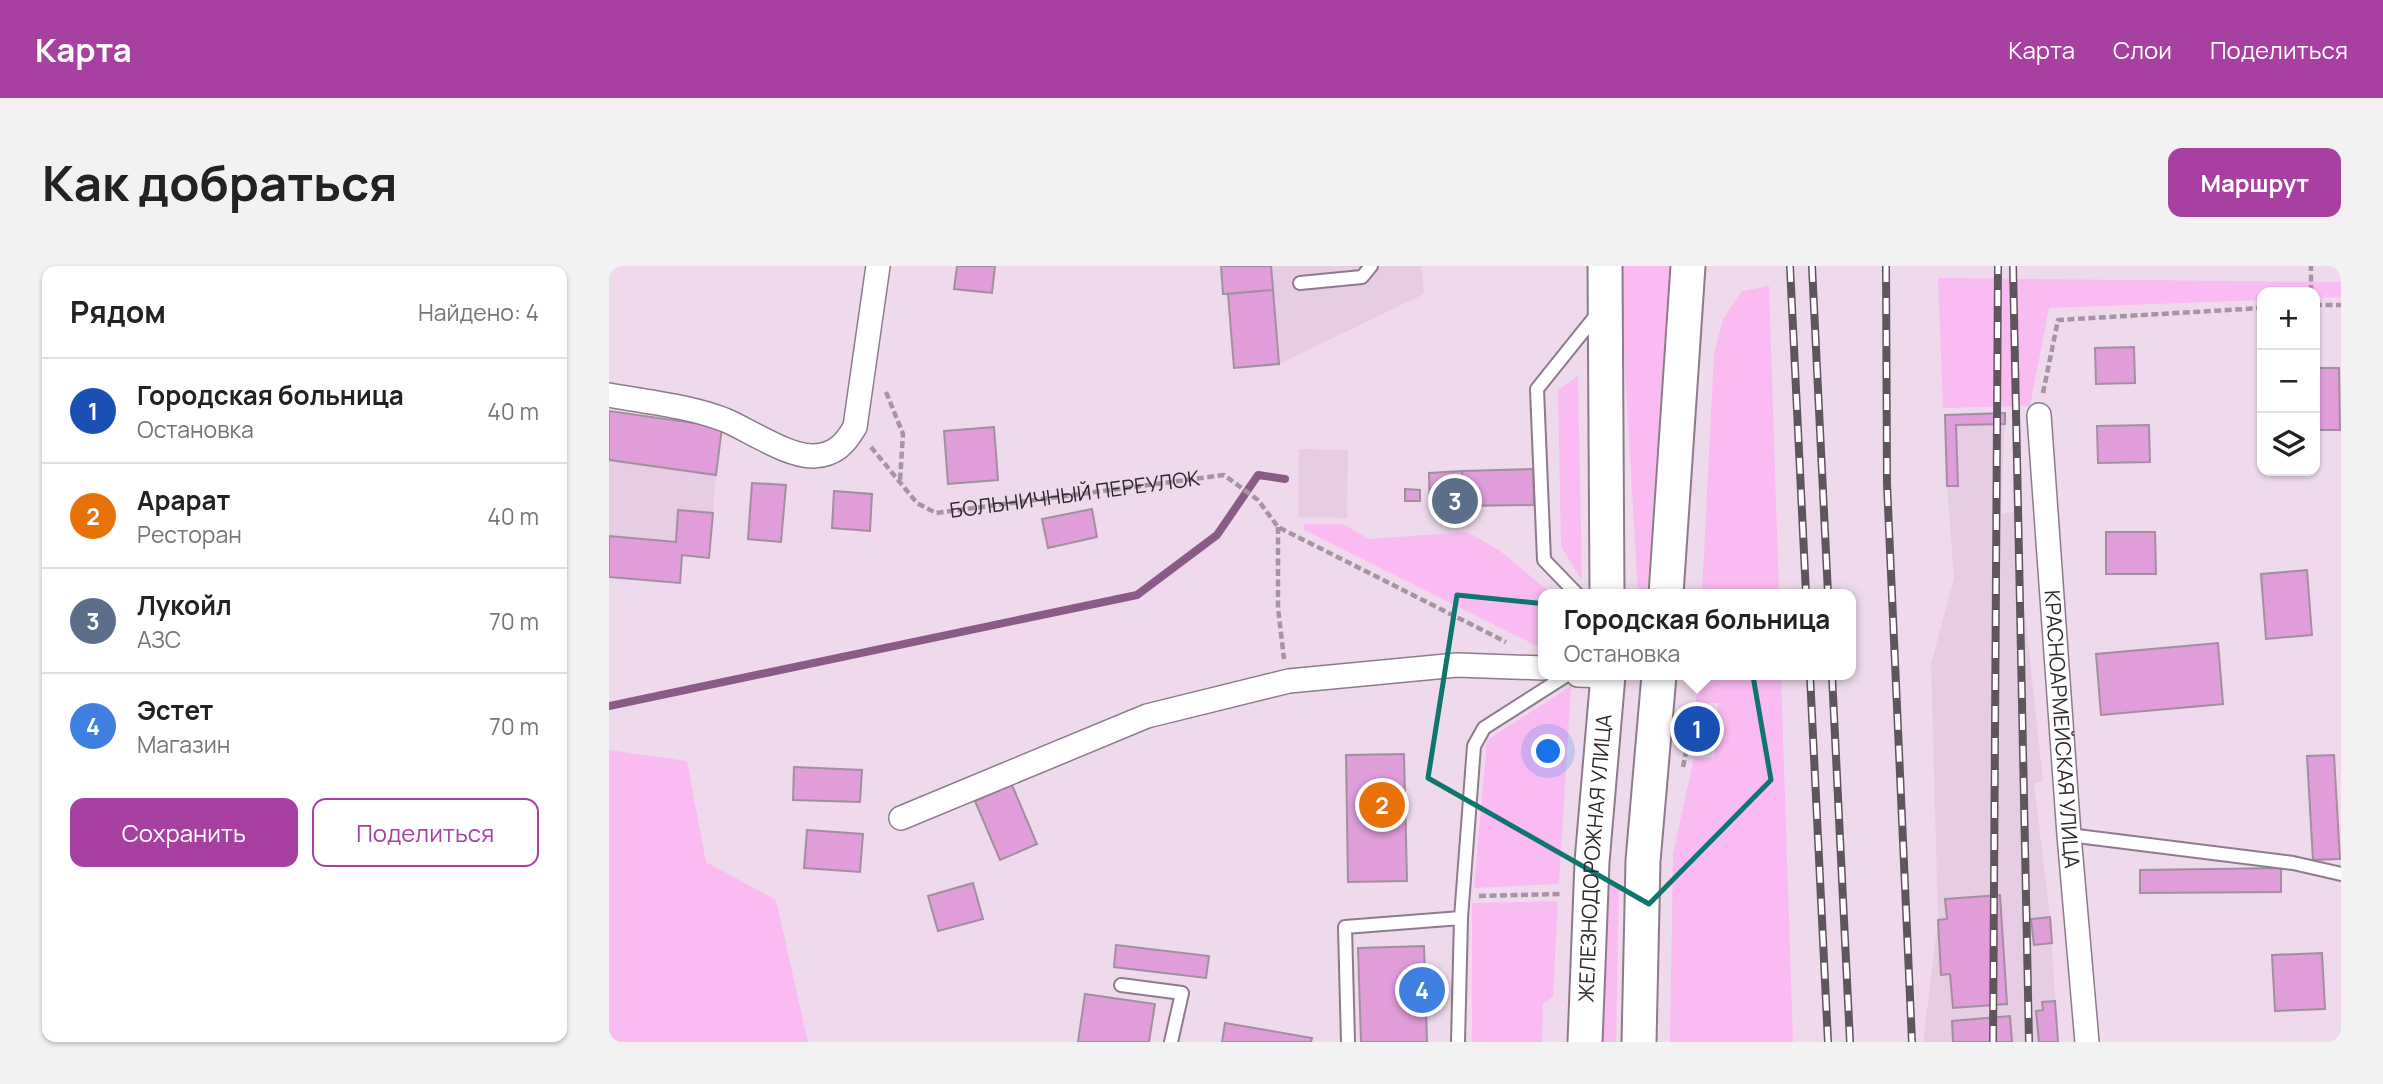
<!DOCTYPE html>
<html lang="ru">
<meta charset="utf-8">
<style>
body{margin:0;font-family:Manrope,sans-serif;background:#f2f2f2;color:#222}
.controls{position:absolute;right:21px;top:21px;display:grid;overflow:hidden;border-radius:14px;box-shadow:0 2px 5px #0004}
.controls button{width:63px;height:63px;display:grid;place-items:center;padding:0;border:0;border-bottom:2px solid #e0e0e0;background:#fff;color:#222;font:35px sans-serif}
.you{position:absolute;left:940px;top:486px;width:24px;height:24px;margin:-18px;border:5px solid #fff;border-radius:50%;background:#1a73e8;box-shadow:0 0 0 10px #1a73e833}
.badge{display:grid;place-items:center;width:46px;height:46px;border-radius:50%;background:#a840a2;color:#fff;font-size:23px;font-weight:700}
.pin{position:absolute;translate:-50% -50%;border:4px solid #fff;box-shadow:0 2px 7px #0006}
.popup{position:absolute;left:929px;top:323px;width:318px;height:91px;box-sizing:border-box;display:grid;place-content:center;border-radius:14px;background:#fff;filter:drop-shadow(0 2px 5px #0005);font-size:23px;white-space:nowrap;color:#767676}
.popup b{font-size:26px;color:#222}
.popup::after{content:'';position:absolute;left:50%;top:100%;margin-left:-14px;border:14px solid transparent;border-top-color:#fff}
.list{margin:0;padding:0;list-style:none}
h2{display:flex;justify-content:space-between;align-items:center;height:91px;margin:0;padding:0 28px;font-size:30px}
h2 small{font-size:23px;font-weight:400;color:#767676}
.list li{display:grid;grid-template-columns:46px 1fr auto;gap:21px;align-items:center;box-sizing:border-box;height:105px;padding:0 28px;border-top:2px solid #e0e0e0}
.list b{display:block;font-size:26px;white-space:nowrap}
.list p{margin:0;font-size:23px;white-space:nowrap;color:#767676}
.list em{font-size:23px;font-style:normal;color:#767676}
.actions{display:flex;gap:14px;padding:21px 28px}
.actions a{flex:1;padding:16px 0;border:2px solid #a840a2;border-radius:14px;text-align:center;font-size:24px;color:#a840a2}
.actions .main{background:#a840a2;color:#fff}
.icon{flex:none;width:38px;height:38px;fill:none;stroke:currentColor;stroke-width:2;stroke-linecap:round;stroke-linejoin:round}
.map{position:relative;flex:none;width:1732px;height:776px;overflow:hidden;border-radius:14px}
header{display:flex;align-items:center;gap:42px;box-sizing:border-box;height:98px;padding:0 35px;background:#a840a2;color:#fff}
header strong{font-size:33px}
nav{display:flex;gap:38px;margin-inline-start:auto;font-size:24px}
.intro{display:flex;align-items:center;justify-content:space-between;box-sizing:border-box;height:168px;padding:0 42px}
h1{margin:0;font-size:49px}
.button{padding:18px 32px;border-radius:14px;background:#a840a2;color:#fff;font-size:24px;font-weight:700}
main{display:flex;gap:42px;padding:0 42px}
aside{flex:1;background:#fff;border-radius:14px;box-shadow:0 2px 5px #0004}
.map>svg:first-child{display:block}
</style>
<header>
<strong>Карта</strong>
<nav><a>Карта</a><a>Слои</a><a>Поделиться</a></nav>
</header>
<div class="intro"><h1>Как добраться</h1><a class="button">Маршрут</a></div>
<main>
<aside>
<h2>Рядом<small>Найдено: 4</small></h2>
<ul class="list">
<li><span class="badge" style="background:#1a4fb4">1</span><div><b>Городская больница</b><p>Остановка</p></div><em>40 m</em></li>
<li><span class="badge" style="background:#e8710a">2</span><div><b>Арарат</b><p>Ресторан</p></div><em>40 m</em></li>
<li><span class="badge" style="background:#5c6f8a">3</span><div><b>Лукойл</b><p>АЗС</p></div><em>70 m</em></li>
<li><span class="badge" style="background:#3f7fe0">4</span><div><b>Эстет</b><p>Магазин</p></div><em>70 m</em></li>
</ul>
<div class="actions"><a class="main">Сохранить</a><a>Поделиться</a></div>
</aside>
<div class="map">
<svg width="1732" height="776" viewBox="0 0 1732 776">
<rect width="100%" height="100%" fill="#eedaec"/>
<path fill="#e7cde4" d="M612 0H813L815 28 670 98 625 102 619 28H614Z
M0 145 113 161 107 209 100 292 73 290 71 317 0 311Z
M1396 147 1392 248 1405 246 1434 515 1425 517 1441 651 1449 776H1314L1329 654 1322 398 1345 312 1338 220 1336 149Z
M690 183 739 184 738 252 689 251Z"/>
<path fill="#fabbf3" d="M1010 0H1061L1038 328H1029Z
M1329 12 1732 16V31L1706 32V26H1653V34L1440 42 1421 140 1334 142Z
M1160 20 1170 328H1093L1105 88 1114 53 1133 25Z
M969 110 973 315 952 280 949 124Z
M695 258H734L760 273 858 266 890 284 943 328H934V383L695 264Z
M1088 409H1172L1184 776H1061L1064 588 1085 492 1105 491 1109 437H1087Z
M962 420 950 618 865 622 878 474Z
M0 484 78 495 97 596 167 634 199 776H0Z
M995 618H1010L1007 776H991Z
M949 635 944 731 934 738 933 776H863V637Z"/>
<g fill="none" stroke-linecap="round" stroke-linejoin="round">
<path stroke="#8b5b87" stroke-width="8" d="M0 440 528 329 608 269 649 209 676 213"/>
</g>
<path fill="#e09dda" stroke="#a18f9f" stroke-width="2" d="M348 0H386L383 27 345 23Z
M612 0H662L664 24 614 28Z
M664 24 670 98 625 102 619 28Z
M1525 81 1526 117 1487 118 1486 82Z
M1706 102H1730L1731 164H1706Z
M0 145 113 161 107 209 0 194Z
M1396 147V158L1347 159 1349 220H1338L1336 149Z
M1540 159 1541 196 1489 197 1488 160Z
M385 161 389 214 339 218 335 165Z
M924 203 925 239 855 240 853 205Z
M853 205 855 240 821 242 820 207Z
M143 217 177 219 172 276 139 273Z
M796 223 811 224V235H796Z
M225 225 263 228 261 265 223 262Z
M483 243 488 271 439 282 433 253Z
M69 244 104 247 100 292 73 289 71 317 0 311V270L67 276Z
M1497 266H1546L1547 308H1497Z
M1698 304 1703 369 1657 373 1652 308Z
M1609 377 1614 438 1492 449 1487 388Z
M795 488 798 615 739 616 737 489Z
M1725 489 1731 593 1704 594 1698 490Z
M185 501 253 504 251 536 184 534Z
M403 519 428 578 391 594 366 535Z
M198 564 254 568 251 606 195 602Z
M1672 602V626L1531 627V604Z
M364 617 374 653 329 665 319 630Z
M1391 629 1398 738 1344 742 1341 708 1332 709 1329 654 1338 653 1336 633Z
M1441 651 1443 677 1425 679 1422 653Z
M507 679 600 690 597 712 505 701Z
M815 680 818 776H752L749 682Z
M1713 687 1716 743 1666 745 1663 689Z
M476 728 546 738 540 776H469Z
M1446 735 1449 776H1430L1427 745 1434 744 1433 736Z
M1401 750 1403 776H1344L1343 755Z
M616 757 703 772 702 776H613Z"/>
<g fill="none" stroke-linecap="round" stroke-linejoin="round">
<defs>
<path id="lane" d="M691 17 753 11 762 0
M968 328 935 294 928 123 989 47
M1460 569 1684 597 1732 608
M512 719 573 727 562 776
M739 776 736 661 852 652
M849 776 852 652 865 480 875 462 958 409"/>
<g id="street">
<path d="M0 129C38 136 80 140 116 154 140 164 179 191 205 190 226 189 236 178 246 161L269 0"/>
<path id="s2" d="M1430 149 1460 569 1478 776"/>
<path d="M969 409 999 410"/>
<path d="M292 552 538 450 680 415 848 399 934 402"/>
</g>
<g id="secondary">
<path d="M996 0 998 328"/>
<path d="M1057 328 1079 0"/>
<path id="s3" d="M976 776 983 596 999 409"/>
<path d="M1030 776 1034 595 1050 409"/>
</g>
</defs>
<use href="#lane" stroke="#8d7b8b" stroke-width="16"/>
<use href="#street" stroke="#8d7b8b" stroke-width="26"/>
<use href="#secondary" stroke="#8d7b8b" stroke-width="37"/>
<g stroke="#a595a3" stroke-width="4.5" stroke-dasharray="7 3.5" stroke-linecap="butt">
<path d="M1702 26V0"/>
<path d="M1706 39H1732"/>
<path d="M277 126 294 168 291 215"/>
<path d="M1434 127 1449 54 1653 42"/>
<path id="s1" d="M262 181 308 237 327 247 615 209 649 234 669 261 897 376"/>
<path d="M669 261V342L675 393"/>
<path d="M1074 501 1079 477"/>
<path d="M870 630 952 628"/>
</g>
<use href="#lane" stroke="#fff" stroke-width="12"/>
<use href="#street" stroke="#fff" stroke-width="23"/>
<use href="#secondary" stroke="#fff" stroke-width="33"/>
<defs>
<path id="rail" d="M1181 0 1197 328
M1203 0 1219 328
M1277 0 1278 218 1303 776
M1404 0 1420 776
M1201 409 1219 776
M1223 409 1241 776
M1384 776 1389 0"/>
</defs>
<use href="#rail" stroke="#60555e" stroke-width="8"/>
<use href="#rail" stroke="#fff" stroke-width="5" stroke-dasharray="16" stroke-linecap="butt"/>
</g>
<path fill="none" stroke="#0f766e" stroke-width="5" stroke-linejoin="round" d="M848 329 1135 358 1162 514 1040 638 819 512Z"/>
<g text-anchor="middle" stroke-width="6" stroke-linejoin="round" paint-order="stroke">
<g font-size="21" fill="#312930" stroke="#fff">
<text dy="7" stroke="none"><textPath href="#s1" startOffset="234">БОЛЬНИЧНЫЙ ПЕРЕУЛОК</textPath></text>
<text dy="7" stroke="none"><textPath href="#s2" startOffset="315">КРАСНОАРМЕЙСКАЯ УЛИЦА</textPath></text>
<text dy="7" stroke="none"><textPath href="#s3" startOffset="184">ЖЕЛЕЗНОДОРОЖНАЯ УЛИЦА</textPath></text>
</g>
</g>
</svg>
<div class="controls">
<button>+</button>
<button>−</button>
<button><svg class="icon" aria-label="layers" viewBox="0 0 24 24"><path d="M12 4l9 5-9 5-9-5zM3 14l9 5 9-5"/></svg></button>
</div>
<div class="you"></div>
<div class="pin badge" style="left:1088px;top:463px;background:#1a4fb4">1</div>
<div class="popup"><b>Городская больница</b>Остановка</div>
<div class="pin badge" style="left:773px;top:539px;background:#e8710a">2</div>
<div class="pin badge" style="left:846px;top:235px;background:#5c6f8a">3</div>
<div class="pin badge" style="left:813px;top:724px;background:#3f7fe0">4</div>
</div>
</main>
